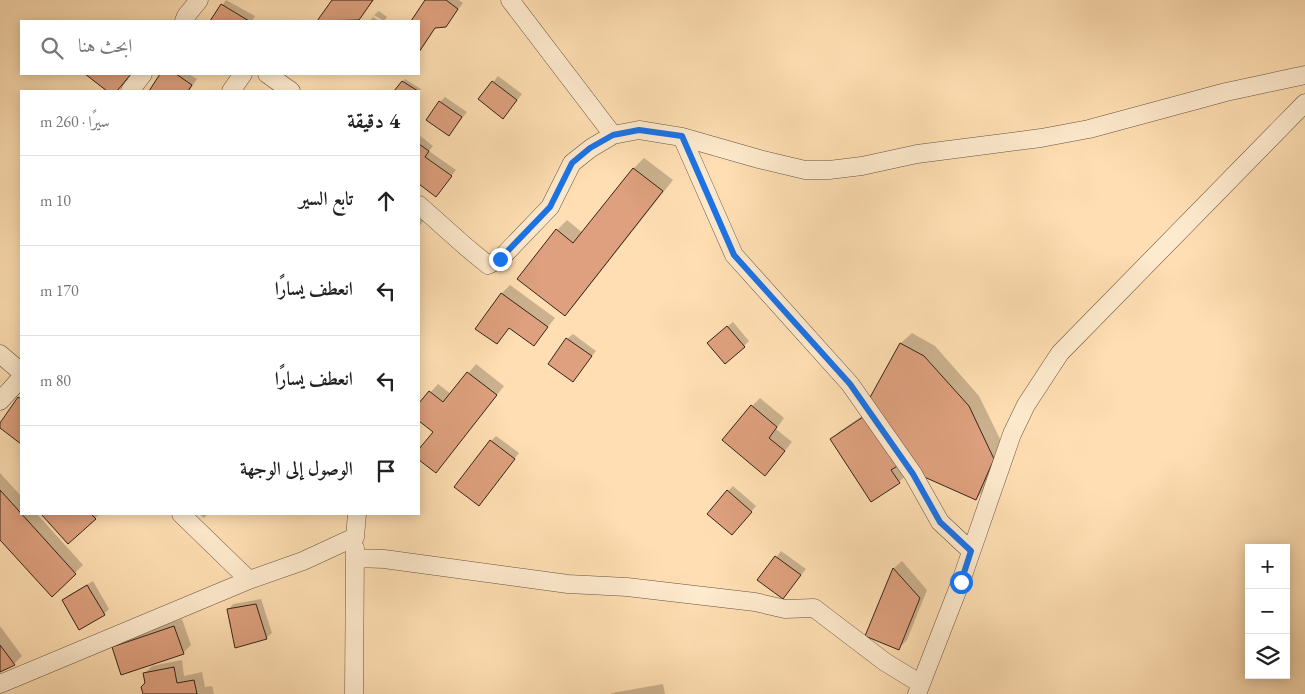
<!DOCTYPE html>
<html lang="ar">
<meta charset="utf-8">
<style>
body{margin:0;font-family:"EB Garamond",Amiri,serif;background:#f2f2f2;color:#222;direction:rtl}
.controls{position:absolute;right:15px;bottom:15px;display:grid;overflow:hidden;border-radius:0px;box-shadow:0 2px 12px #0003}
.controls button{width:45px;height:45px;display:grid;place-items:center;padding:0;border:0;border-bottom:1px solid #e0e0e0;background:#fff;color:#222;font:25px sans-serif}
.stop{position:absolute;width:15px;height:15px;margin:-11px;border:4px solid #1a73e8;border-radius:50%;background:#fff}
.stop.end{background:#1a73e8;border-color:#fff;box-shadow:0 1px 5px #0008}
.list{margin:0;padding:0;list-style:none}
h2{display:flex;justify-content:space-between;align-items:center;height:65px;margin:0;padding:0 20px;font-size:21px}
h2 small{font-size:16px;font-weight:400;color:#767676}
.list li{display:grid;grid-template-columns:32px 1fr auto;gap:15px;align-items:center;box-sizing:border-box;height:90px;padding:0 20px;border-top:1px solid #e0e0e0}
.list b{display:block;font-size:19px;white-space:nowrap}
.list em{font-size:16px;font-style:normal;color:#767676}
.icon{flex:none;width:28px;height:28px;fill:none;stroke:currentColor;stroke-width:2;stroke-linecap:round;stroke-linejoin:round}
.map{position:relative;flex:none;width:1305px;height:694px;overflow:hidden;direction:ltr}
.search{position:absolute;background:#fff;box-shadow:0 2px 12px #0003;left:20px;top:20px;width:400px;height:55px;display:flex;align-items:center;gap:12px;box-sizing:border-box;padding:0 18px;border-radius:0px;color:#767676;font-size:19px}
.panel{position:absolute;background:#fff;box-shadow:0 2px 12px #0003;left:20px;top:90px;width:400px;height:425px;border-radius:0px;direction:rtl}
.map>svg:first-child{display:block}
</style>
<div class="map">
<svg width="1305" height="694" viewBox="0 0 1305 694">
<rect width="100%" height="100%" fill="#fedeb2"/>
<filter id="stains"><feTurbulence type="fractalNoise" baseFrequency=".004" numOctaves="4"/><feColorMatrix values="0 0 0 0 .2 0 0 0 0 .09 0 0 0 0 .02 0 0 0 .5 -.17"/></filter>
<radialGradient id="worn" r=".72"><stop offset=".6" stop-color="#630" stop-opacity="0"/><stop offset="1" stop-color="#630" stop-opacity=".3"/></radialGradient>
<path fill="#0003" d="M226 0 255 16 252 21H211Z
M334 0H374L359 19 349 21H319Z
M427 0H459L463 3 446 26 436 27 419 53V21H412Z
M379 11 387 17 384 21 374 15Z
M373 17 379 21H370Z
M87 74H131L117 91H109Z
M162 74H189L197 79 189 91H150Z
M498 76 522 94 508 112 480 99Z
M405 79 421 89 419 92 396 91Z
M445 97 467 112 449 135 440 102Z
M419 135 433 146 429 151 456 170 436 195 419 183Z
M644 158 673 180 575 304 565 314 557 230 567 220 583 233 634 168Z
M419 198 432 209 419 227Z
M510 285 555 318 534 344 510 327 497 343 477 329 502 293Z
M733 322 749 341 744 346 714 337Z
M912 333 935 346 979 396 1004 447 986 488 976 499 923 475 907 474 899 482 832 439 840 431 874 408 869 401 901 343Z
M573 334 596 351 573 380 567 339Z
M476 364 504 386 436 472 419 459V451L434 431 419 419V405L438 384 451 394Z
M21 396V442L0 427Z
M760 398 784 418 776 429 792 442 773 466 752 406Z
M496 436 519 453 484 499 491 441Z
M0 473 21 496V514H37L83 565 52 595 0 538Z
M733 486 756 506 738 528 728 491Z
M43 514H100L68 542Z
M199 514H208L204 518Z
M781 551 806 569 783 598 759 580Z
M902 561 927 590 907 640 899 648 867 635 894 568Z
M93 581 109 609 104 614 63 600 69 595Z
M261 599 272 633 266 638 228 610 233 604Z
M182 619 191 645 183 653 113 647 121 639Z
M0 626 22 656 14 664 0 671Z
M182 660 184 676 202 672 205 687 212 686 214 694H144L146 684 144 674 152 666Z
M663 684 665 694H611L612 693Z"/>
<path fill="#dea07e" stroke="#342518" d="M332 0H373L359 20 317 21Z
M425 0H446L458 9 446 27 435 28 419 52V21H411Z
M221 4 249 21H210Z
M85 74H131L117 91H107Z
M160 74H176L192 85 188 91H149Z
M402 81 418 91H394Z
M492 81 517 100 503 119 478 99Z
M439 101 462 117 449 136 426 120Z
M419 144 429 151 425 157 452 176 436 197 419 184Z
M633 168 663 191 565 316 517 279 556 229 573 243Z
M501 293 548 327 534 346 509 328 497 344 475 329Z
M727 326 745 347 725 364 707 343Z
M566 338 592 356 573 382 548 364Z
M900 343 924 356 969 406 994 459 976 500 922 476 868 401Z
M467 372 497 395 436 473 419 460V449L433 432 419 421V403L429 391 443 402Z
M18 397 21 399V444L0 428V423Z
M751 405 777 427 769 438 785 451 765 476 722 440Z
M866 415 899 465 891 470 900 483 871 502 830 439Z
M490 440 515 459 479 506 454 487Z
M0 490 76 574 52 597 0 540Z
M727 490 752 512 732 535 707 514Z
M41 514H91L96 519 68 544Z
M775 556 801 575 783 599 757 580Z
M893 568 920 598 899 650 865 636Z
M87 585 105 615 79 630 62 600Z
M256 604 267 639 235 648 227 609Z
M174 626 184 654 121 675 112 647Z
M0 645 15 665 0 672Z
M174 667 177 683 194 680 197 694H143L141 687 145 683 143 673Z"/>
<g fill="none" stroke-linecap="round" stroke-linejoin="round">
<defs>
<path id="minor" d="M510 0 613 135
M184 21 186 16 199 0
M267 74 291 91
M130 91 143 74
M231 91 243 74
M682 137 734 255 850 384 913 474 940 522 971 551
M419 205 465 246 488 265 500 259 550 207 572 163 591 148 613 135 639 130 682 137 759 159 805 170H829L862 166 917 154 1041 138 1089 129 1226 92 1305 75
M0 354 21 372
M0 401 21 378
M181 514 249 580
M356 558 384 559 568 584 627 587 755 602 785 609 814 608 885 662 921 684
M0 684 249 580 303 561 355 537 357 514
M354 694 355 548
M917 694 961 581 1012 434 1026 405 1060 353 1305 103"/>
</defs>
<use href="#minor" stroke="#66533e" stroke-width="19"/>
<use href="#minor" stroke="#feeacd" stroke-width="18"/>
</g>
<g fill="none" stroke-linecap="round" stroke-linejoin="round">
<path stroke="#1a73e8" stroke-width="6" d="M500 259 550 207 572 163 590 148 613 135 639 130 682 136 734 255 850 384 913 474 940 522 971 551 961 582"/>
</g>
<rect width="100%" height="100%" filter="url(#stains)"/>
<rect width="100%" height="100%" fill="url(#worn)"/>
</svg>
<div class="controls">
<button>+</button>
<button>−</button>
<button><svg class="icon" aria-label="layers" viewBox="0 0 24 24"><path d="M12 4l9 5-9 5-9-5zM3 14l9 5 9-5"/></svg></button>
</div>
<div class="stop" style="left:961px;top:582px"></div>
<div class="stop end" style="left:500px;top:259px"></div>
<div class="search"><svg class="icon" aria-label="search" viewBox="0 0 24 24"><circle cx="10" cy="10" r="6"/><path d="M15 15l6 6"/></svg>ابحث هنا</div>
<section class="panel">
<h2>4 دقيقة<small>سيرًا · 260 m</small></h2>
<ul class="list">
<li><svg class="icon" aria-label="ahead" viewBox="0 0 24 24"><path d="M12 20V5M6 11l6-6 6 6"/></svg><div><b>تابع السير</b></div><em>10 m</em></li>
<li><svg class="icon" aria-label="left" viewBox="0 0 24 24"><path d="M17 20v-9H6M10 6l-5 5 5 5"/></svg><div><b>انعطف يسارًا</b></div><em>170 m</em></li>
<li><svg class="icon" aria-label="left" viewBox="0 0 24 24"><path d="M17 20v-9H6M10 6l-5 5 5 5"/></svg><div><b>انعطف يسارًا</b></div><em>80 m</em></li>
<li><svg class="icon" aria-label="arrive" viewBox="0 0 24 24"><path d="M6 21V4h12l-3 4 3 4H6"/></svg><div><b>الوصول إلى الوجهة</b></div></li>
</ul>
</section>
</div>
